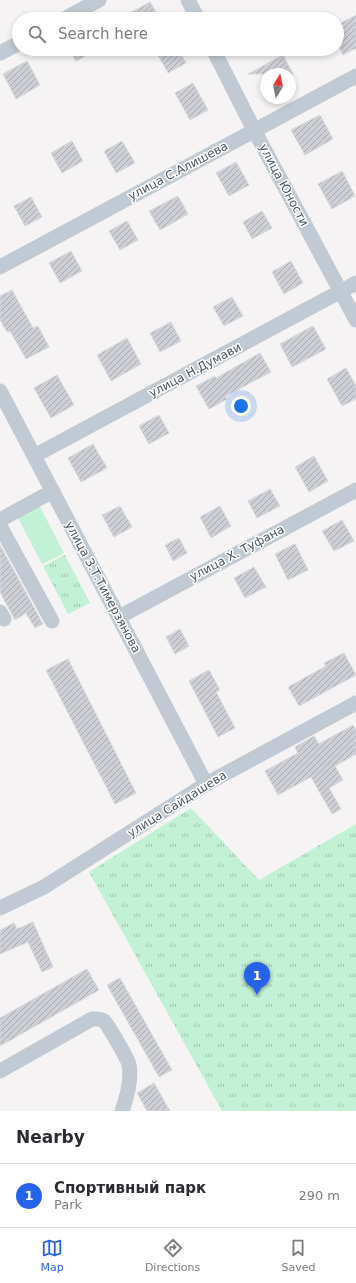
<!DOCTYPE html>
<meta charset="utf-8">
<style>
body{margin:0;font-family:"DejaVu Sans",sans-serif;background:#f7f7f7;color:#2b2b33}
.compass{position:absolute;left:260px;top:68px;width:36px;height:36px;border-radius:50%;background:#fff;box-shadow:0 2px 6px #0003;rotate:10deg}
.you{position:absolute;left:241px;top:406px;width:14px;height:14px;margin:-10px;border:3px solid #fff;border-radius:50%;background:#1a73e8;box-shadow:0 0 0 6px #1a73e833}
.badge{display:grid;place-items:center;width:26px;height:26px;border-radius:50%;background:#2563eb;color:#fff;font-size:13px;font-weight:700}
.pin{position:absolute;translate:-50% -33px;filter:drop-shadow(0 1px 2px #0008)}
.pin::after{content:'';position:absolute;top:21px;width:14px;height:12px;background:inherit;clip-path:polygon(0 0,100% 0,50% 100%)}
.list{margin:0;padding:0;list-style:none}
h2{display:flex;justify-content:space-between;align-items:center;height:52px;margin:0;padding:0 16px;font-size:17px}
h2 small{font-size:13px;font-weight:400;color:#7c7c81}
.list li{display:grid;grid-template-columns:26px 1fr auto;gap:12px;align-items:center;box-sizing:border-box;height:64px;padding:0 16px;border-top:1px solid #e1e1e2}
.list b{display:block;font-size:15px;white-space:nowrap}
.list p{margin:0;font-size:13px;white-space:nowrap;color:#7c7c81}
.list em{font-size:13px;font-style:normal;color:#7c7c81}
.icon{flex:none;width:22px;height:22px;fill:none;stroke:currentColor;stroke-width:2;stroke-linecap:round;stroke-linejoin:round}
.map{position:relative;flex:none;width:356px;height:1111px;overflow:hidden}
.search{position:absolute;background:#fff;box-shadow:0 2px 6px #0003;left:12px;right:12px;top:12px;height:44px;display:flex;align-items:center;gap:10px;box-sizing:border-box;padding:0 14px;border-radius:22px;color:#7c7c81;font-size:15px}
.sheet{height:116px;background:#fff}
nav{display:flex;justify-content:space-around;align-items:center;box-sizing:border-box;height:56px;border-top:1px solid #e1e1e2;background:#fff;font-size:11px;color:#7c7c81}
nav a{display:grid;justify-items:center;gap:2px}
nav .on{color:#2563eb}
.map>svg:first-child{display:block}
</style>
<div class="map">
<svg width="356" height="1111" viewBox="0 0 356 1111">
<defs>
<pattern id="grass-tufts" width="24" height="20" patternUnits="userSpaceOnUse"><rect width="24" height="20" fill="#c3f1d5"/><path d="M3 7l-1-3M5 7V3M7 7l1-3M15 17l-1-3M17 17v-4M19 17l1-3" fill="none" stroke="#a0c6b0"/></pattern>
<pattern id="building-hatch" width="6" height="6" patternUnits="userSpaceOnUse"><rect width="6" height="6" fill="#cdcfd5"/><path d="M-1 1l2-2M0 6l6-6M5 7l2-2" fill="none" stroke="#a8abb0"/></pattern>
</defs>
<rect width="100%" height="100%" fill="#f5f3f3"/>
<path fill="url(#grass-tufts)" d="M65 555 90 603 68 614 43 566Z
M191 808 259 880 356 824V1111H222L89 872Z"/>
<path fill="#c3f1d5" d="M39 505 64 553 42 564 17 516Z"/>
<path fill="url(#building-hatch)" stroke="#d7d9de" d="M150 2 160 19H119Z
M356 15V48L343 55 337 43V25Z
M69 49H98L76 61Z
M169 49H178L186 63 168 73 158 55Z
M283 55 293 74H248Z
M27 61 40 85 16 99 3 74Z
M193 83 208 110 190 120 175 93Z
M320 115 333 139 305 155 291 130Z
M72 141 83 161 62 173 51 153Z
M122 141 135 163 116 173 104 151Z
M236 162 249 185 229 196 216 173Z
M342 171 355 196 332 209 318 184Z
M178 196 188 214 160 230 149 211Z
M31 197 42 217 25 226 14 206Z
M262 211 272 228 252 239 243 222Z
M127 221 138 240 120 250 109 231Z
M71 251 82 271 60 283 49 263Z
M291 261 303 283 284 294 272 272Z
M12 290 33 328 38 326 49 347 26 359 10 331 7 332 0 320V296Z
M232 297 243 316 224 326 213 307Z
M171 322 181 341 160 352 150 333Z
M313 326 326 349 292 367 280 344Z
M127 338 141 364 111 381 97 355Z
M260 353 271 372 226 396 227 399 209 409 196 386 215 376 216 378Z
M346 368 356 386V399L342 406 327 379Z
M57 375 74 405 51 418 34 388Z
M159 415 169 433 149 444 139 426Z
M93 444 107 468 81 482 68 458Z
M314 456 328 481 309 492 295 467Z
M270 489 280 506 257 518 248 501Z
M120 506 132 527 114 537 102 515Z
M220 506 231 526 211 538 200 517Z
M342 520 354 541 334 551 322 531Z
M179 538 187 553 173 561 165 545Z
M295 544 308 570 288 580 275 554Z
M0 545 43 624 35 628 26 613 15 620 0 592Z
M254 567 266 587 245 598 234 578Z
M180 629 189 646 175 654 166 637Z
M344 653 356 675 299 706 288 687 326 666 324 663Z
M68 659 136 793 115 804 46 670Z
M209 670 220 690 216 692 235 728 218 737 189 681Z
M353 725 356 730V754L335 766 343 780 329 788 341 809 332 814 311 777 278 795 265 771 298 753 295 747 314 736 319 744Z
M33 922 53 967 42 972 28 942 0 954V930L14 923 17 929Z
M87 969 99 990 0 1046V1018Z
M120 978 172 1070 159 1077 107 985Z
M154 1083 170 1111H147L137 1093Z"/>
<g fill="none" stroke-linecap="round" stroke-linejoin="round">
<path stroke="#c1cad2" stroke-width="15" d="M188 0 198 19
M64 19 99 0
M213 49 254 130 356 320
M0 53 19 43
M0 267 356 76
M0 391 206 784
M34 456 356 283
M0 520 53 491
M0 526 52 621
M0 612 4 619
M119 617 356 490
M0 908 44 887 206 784 356 703
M0 1071 92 1019C96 1019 100 1018 104 1021 108 1025 128 1059 129 1065 132 1080 127 1097 122 1111"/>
</g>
<g text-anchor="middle" stroke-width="3" stroke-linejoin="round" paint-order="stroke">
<g font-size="12" fill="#4a5661" stroke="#fff">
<text transform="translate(178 171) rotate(-28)" y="4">улица С.Алишева</text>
<text transform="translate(284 185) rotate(62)" y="4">улица Юности</text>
<text transform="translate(195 370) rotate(-28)" y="4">улица Н.Думави</text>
<text transform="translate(237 553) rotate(-28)" y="4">улица Х. Туфана</text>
<text transform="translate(103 587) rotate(62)" y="4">улица З.Т.Тимерзянова</text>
<text transform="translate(177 804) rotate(-32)" y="4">улица Сайдашева</text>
</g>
</g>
</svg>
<svg class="compass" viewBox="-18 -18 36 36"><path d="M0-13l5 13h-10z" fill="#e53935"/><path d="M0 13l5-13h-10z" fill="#7c7c81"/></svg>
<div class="you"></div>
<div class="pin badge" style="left:257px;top:995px">1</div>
<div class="search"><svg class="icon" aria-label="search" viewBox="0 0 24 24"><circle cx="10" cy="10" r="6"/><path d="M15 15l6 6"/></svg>Search here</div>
</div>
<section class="sheet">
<h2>Nearby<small></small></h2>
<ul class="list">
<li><span class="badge">1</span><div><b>Спортивный парк</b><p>Park</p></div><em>290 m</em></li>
</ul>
</section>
<nav>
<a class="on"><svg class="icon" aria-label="map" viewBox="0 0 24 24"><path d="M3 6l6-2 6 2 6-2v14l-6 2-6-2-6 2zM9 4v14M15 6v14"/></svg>Map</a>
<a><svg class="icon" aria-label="directions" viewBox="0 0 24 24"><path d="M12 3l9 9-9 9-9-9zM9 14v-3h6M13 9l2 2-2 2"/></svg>Directions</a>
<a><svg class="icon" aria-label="saved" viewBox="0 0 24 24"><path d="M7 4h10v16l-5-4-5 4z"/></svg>Saved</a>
</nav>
